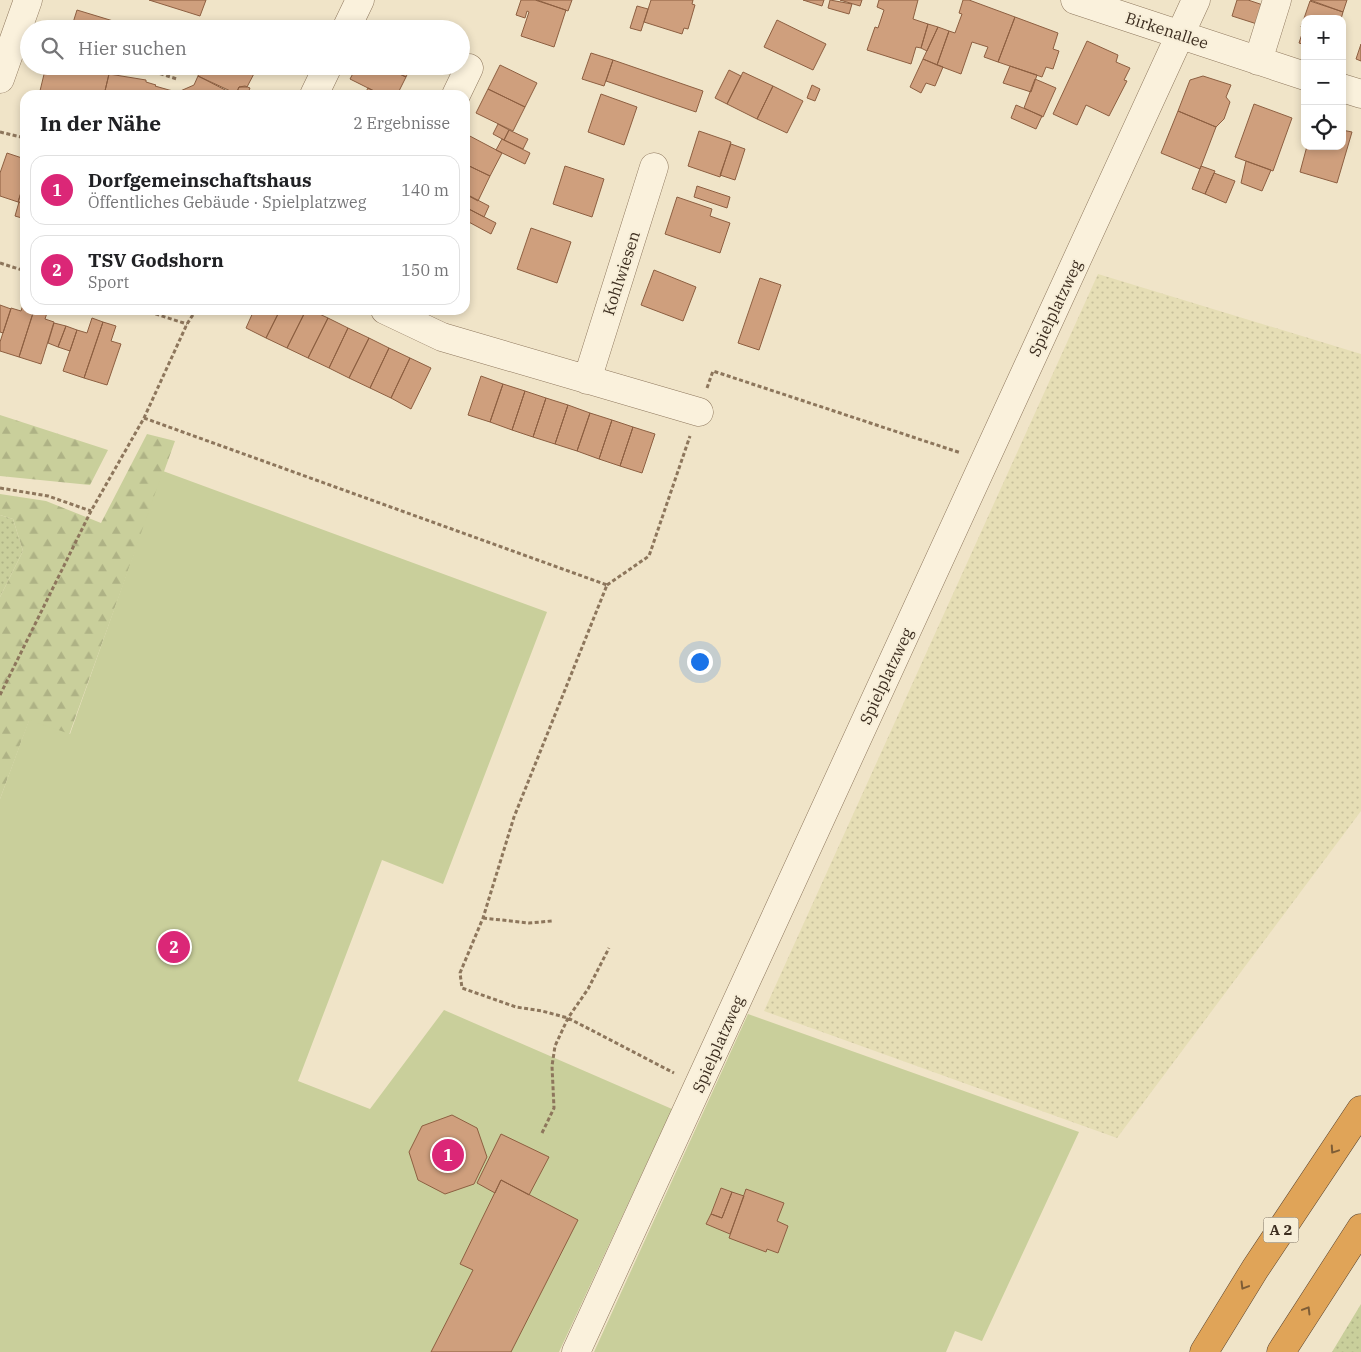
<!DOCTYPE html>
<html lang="de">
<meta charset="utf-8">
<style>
body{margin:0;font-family:"IBM Plex Serif",serif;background:#f6f6f6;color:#202124}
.controls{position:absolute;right:15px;top:15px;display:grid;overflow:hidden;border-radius:10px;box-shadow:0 2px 8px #0003}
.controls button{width:45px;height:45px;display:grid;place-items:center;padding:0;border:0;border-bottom:1px solid #e0e0e0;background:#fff;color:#202124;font:25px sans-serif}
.you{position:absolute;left:699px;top:661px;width:18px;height:18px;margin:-12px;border:4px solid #fff;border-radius:50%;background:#1a73e8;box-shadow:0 0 0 8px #1a73e833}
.badge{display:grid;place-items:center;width:32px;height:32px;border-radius:50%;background:#db2777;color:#fff;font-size:16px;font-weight:700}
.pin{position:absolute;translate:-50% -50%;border:2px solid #fff;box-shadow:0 1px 5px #0006}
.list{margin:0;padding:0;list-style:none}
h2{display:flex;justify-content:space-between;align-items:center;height:65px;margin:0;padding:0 20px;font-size:21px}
h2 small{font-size:16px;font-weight:400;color:#757577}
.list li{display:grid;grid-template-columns:32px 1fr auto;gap:15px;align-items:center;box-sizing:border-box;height:70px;margin:0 10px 10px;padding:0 10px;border:1px solid #e0e0e0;border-radius:15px}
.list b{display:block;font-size:19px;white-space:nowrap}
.list p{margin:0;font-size:16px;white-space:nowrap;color:#757577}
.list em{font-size:16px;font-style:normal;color:#757577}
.icon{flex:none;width:28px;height:28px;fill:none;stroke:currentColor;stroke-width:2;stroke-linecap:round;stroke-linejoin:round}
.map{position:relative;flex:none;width:1361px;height:1352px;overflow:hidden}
.search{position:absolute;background:#fff;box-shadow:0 2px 8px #0003;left:20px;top:20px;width:450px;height:55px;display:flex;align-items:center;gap:12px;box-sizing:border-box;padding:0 18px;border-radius:28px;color:#757577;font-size:19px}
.panel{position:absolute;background:#fff;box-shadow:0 2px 8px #0003;left:20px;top:90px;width:450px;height:225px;border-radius:15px}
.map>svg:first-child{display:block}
</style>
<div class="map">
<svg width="1361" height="1352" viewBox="0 0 1361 1352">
<defs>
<pattern id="farmland-dots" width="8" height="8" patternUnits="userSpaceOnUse" patternTransform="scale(1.25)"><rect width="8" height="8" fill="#e6deb5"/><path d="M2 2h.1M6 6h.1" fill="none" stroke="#c6bf9b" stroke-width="1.8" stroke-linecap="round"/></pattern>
<pattern id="grass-dots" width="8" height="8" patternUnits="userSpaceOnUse" patternTransform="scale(1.25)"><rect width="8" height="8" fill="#c9cf9b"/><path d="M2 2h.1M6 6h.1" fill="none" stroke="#aeb285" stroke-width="1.8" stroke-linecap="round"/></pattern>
<pattern id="forest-firs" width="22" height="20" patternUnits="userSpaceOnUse" patternTransform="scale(1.25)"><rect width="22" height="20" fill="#c9cf9b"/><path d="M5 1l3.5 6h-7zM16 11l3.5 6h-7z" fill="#aeb285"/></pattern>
</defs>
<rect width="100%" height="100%" fill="#f0e4c8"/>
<path fill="url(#farmland-dots)" d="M1098 274 1361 354V811L1117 1138 764 1011Z"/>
<path fill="url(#grass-dots)" d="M0 515 13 519 23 551 0 597Z
M1361 1304V1352H1332Z"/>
<path fill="url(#forest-firs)" d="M0 415 108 450 90 485 0 476Z
M147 434 175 441 69 735 29 721 0 799V597L23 551 13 519 0 515V494L46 501 101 523Z"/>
<path fill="#c9cf9b" d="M163 471 547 612 443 884 382 860 298 1081 370 1109 444 1010 672 1109 559 1352H0V799L29 720 70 734Z
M748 1014 1079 1132 982 1341 955 1331 946 1352H594Z"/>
<path fill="#cf9f7d" stroke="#8d5f41" d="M149 0H206L200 16Z
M521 0H535L566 10 554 47 521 36 529 12 527 11 525 18 516 15Z
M537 0H572L568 11Z
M651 0H693L692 4 695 5 688 29 684 28 682 34 644 22Z
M803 0H824L822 6Z
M830 0 852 4 849 14 828 8Z
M840 0H862L860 6Z
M879 0H918L913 19 928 24 921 48 916 47 911 64 867 50 875 27 878 28 884 10 877 7Z
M963 0H969L1015 17 998 62 984 57 988 47 972 42 961 74 937 65 949 31 955 33 962 14 959 13Z
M1237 0H1248L1263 5 1257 24 1232 16Z
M1310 0H1347L1343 12Z
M1310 1 1343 12 1341 19H1305V45L1299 43 1304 28 1301 27Z
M637 6 648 9 641 31 630 28Z
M77 10 133 27 132 29H71Z
M1015 17 1058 33 1053 49 1059 51 1053 69 1046 67 1042 77 998 62Z
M777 20 826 44 813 70 764 47Z
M407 21 431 29H403Z
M134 23 152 29H132Z
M928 24 938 27 927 51 921 48Z
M938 27 949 31 937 65 923 59Z
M1087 41 1118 55 1116 62 1130 68 1124 80 1127 81 1109 116 1086 105 1077 125 1053 114Z
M1361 44V61L1356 59Z
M591 53 613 60 604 86 582 79Z
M923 59 943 67 935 86 926 83 921 93 910 87Z
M613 60 703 91 696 112 606 81Z
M500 65 537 83 525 107 488 89Z
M46 66H86L109 74 104 95H39Z
M201 66H258L247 87H239L236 94 239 95 198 76Z
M357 66H383L406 77 397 95H382L350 79Z
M383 66H411L406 77Z
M1010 66 1037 75 1031 92 1003 83Z
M729 70 741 76 727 104 715 98Z
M743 72 773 86 757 119 727 104Z
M109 74 146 80V82L156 85 155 86 169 90 168 95H104Z
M198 76 235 95H168L169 90 178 92 194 85Z
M1203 76 1231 85 1226 97 1230 102 1224 119 1216 127 1178 111 1190 80Z
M1035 79 1056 88 1043 117 1024 108Z
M812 85 820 89 815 101 807 98Z
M245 86 250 88 247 95 236 94 239 87Z
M773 86 803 101 787 133 757 119Z
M368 88 382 95H364Z
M488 89 525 107 513 131 476 113Z
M601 94 637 107 624 145 588 132Z
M1254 104 1292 118 1273 171 1235 157Z
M1016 105 1042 116 1036 129 1011 118Z
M1178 111 1216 127 1200 169 1161 153Z
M498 124 509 130 504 140 493 134Z
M509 130 528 139 523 149 504 140Z
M1342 130 1352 132 1337 183 1300 172 1307 146H1342Z
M699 131 731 142 720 177 688 166Z
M466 134 502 153 490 176 465 164Z
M502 139 530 153 525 164 496 150Z
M731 144 745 149 735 180 720 175Z
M7 153 25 159V180L18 202 0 196V173Z
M1246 161 1271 170 1262 191 1241 183Z
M465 164 490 176 478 201 465 194Z
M565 166 604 179 592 217 553 204Z
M1201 166 1215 171 1205 194 1192 189Z
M1214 173 1235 181 1226 203 1205 194Z
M25 180V204L18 202Z
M697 186 730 197 727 208 694 197Z
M470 196 489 206 484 217 465 207Z
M677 197 712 209 710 216 730 223 720 253 665 234Z
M19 202 25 204V219L15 216Z
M465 207 496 223 491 234 465 220Z
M531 228 571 242 557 283 517 269Z
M654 270 696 287 683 321 641 305Z
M760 278 781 285 759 350 738 343Z
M25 299V310H34L19 357 0 351V342L11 308 21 311Z
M0 305 11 309 3 333 0 332Z
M34 310H48L45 319 54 322 41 364 19 357Z
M254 310H280L266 338 246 328Z
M280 310H306L287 348 266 338Z
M306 310H311L328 318 308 358 287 348Z
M92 318 103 322 84 378 63 371 77 330 87 333Z
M328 318 348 328 329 368 308 358Z
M103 322 116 326 111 341 121 344 107 385 84 378Z
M54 323 66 326 58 347 48 343Z
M66 326 77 330 70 351 58 347Z
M348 328 369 338 349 378 329 368Z
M369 338 389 348 370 388 349 378Z
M389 348 410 358 391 398 370 388Z
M410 358 431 368 411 409 391 398Z
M481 376 503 384 490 422 468 415Z
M503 384 525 391 512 430 490 422Z
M525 391 546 398 533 437 512 430Z
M546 398 568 405 555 444 533 437Z
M568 405 590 413 577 451 555 444Z
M590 413 612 420 599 459 577 451Z
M612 420 633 427 620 466 599 459Z
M633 427 655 434 642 473 620 466Z
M452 1115 477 1128 487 1157 474 1184 445 1194 418 1180 409 1152 422 1126Z
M501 1134 549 1157 529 1195 501 1180 495 1193 477 1183Z
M501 1180 578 1220 511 1352H431L473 1270 460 1264Z
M721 1188 732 1192 722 1218 711 1214Z
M746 1189 784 1203 777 1221 788 1226 778 1253 767 1249 766 1252 729 1238Z
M732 1192 744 1196 730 1234 706 1224 711 1214 722 1218Z"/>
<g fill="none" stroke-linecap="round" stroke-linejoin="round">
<defs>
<path id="minor" d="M1075 0 1305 76
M346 29 360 0
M1258 61 1277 0
M0 79 28 0
M1342 88 1361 94
M314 95 328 66
M456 95 469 68
M385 310 442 337 699 412
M587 380 654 167
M576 1352 1196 0"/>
<path id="highway" d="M1204 1352 1255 1269 1361 1110
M1281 1352 1361 1228"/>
</defs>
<use href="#minor" stroke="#8d765c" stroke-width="29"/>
<use href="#highway" stroke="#5b4430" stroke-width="29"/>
<path stroke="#8d765c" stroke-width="3" stroke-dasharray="4 2.5" stroke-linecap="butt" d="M135 66 177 79
M0 132 25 138
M0 263 25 271
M143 310 187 324
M707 388 713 371 961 453
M144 418 607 585 514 817 483 918 460 973 462 988 516 1007 542 1011 568 1018 674 1073
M0 488 48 496 91 511
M607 585 649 556 690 436
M0 695 91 511 144 418 187 324 196 310
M483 918 529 923 552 921
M542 1133 554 1108 552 1066 555 1046 568 1018 588 989 609 948"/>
<use href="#minor" stroke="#faf1dc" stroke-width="28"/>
<use href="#highway" stroke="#e0a458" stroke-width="28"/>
</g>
<defs><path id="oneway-chevron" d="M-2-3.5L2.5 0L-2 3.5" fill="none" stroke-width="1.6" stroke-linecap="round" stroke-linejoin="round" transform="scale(1.25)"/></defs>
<g stroke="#7e5d36">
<use href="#oneway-chevron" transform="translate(1334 1150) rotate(124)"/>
<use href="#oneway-chevron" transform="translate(1244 1286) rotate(121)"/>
<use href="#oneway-chevron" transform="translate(1307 1310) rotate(-59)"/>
</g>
<g text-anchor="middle" stroke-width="4" stroke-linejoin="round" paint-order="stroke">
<rect fill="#f7eed8" stroke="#756857" stroke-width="1" x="1263.5" y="1217.5" width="35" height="25" rx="4"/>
<g font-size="15" font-weight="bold" fill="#3d2e20">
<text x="1281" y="1235">A 2</text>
</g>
<g font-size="16" fill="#3d2e20" stroke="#f7eed8">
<text transform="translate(1167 30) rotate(18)" y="6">Birkenallee</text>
<text transform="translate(621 273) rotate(-72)" y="6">Kohlwiesen</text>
<text transform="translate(1055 308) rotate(-65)" y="6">Spielplatzweg</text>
<text transform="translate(886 676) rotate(-65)" y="6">Spielplatzweg</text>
<text transform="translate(718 1044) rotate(-66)" y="6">Spielplatzweg</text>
</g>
</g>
</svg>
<div class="controls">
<button>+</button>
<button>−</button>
<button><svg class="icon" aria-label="locate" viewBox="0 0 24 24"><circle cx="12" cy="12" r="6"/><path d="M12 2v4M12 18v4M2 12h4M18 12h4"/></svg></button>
</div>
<div class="you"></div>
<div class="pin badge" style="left:448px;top:1155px">1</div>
<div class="pin badge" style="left:174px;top:947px">2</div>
<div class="search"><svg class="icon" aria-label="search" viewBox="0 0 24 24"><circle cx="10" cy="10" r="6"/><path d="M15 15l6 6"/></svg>Hier suchen</div>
<section class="panel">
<h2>In der Nähe<small>2 Ergebnisse</small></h2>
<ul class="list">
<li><span class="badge">1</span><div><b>Dorfgemeinschaftshaus</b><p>Öffentliches Gebäude · Spielplatzweg</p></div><em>140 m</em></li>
<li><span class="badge">2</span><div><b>TSV Godshorn</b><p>Sport</p></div><em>150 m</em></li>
</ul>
</section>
</div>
